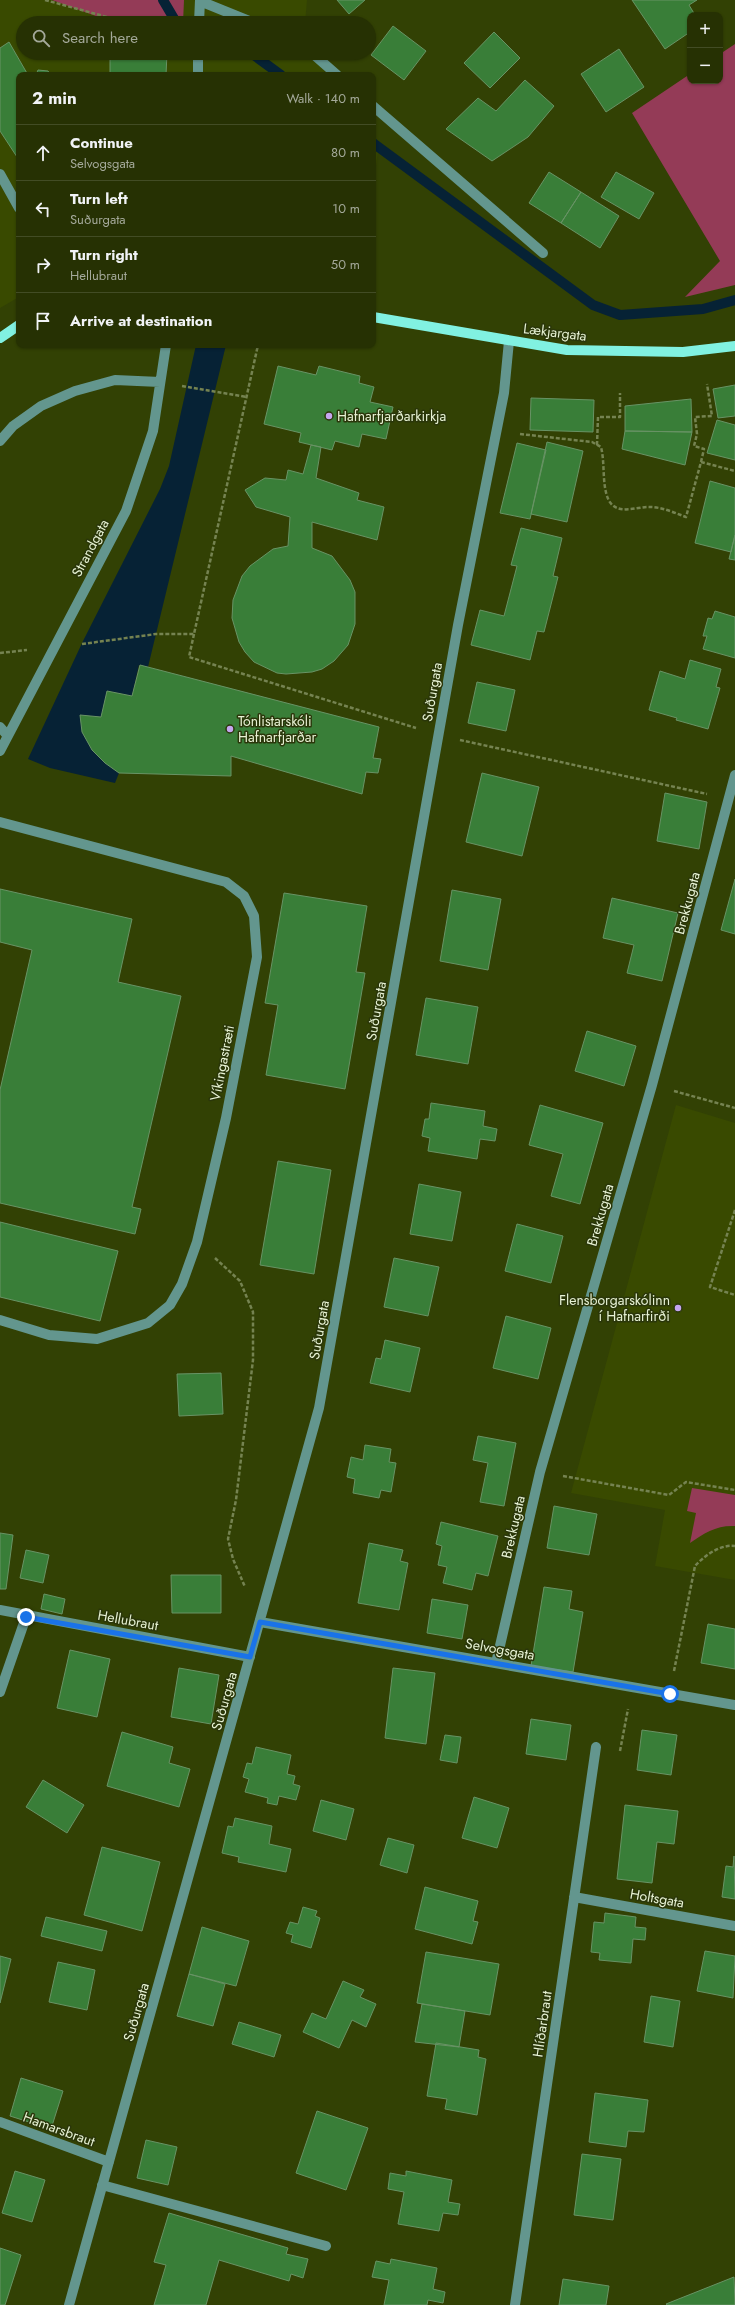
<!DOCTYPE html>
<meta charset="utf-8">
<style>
body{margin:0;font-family:Jost,sans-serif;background:#323d12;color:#f1f3f6}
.controls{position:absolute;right:12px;top:12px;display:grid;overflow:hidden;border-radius:8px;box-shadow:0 1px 3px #0004}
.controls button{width:36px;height:36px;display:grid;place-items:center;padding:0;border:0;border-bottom:1px solid #424c25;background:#263103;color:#f1f3f6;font:20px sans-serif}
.stop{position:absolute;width:12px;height:12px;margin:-9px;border:3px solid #1a73e8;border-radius:50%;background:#fff}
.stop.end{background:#1a73e8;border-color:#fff;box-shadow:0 1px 4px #0008}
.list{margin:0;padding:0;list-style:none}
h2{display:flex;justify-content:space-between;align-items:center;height:52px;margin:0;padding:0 16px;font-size:17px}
h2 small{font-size:13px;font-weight:400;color:#a4a99a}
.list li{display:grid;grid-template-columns:26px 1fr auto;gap:12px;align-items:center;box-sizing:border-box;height:56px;padding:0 16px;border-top:1px solid #424c25}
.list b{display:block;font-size:15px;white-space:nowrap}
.list p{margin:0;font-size:13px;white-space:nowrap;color:#a4a99a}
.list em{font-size:13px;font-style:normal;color:#a4a99a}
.icon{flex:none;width:22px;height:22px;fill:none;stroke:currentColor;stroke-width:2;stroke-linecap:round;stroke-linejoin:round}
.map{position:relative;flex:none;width:735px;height:2305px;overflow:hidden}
.search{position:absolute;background:#263103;box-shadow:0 1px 3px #0004;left:16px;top:16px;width:360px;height:44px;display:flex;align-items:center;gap:10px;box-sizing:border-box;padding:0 14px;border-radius:22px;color:#a4a99a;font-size:15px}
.panel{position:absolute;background:#263103;box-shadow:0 1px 3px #0004;left:16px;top:72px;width:360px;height:276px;border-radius:8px}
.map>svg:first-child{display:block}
</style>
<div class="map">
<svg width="735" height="2305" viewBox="0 0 735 2305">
<rect width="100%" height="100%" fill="#324104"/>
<path fill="#394a00" d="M0 0H307L305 23H23V53H316L326 75H19V297L0 308Z
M373 140 379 144 373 187Z
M676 1105 735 1123V1580L655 1566 665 1510 571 1493Z"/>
<path fill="#943b57" d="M52 0H184L183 23H115Z
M735 44V285L685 297 720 261 632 113 690 74V81H720V54Z
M692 1488 735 1495V1526C717 1525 704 1533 690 1543L696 1513 687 1511Z"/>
<path fill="#062235" d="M196 345H226L148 667 139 665 132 696 107 691 101 717 80 716C84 742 97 758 119 773L115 783 50 768 28 759 83 641 160 489 169 466Z"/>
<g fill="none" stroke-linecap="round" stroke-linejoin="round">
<path stroke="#062235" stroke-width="10" d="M163 0 176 22
M251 53 281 75
M373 143 593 305 620 315 703 309 735 300"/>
</g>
<path fill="#397e38" stroke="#689365" d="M337 0H365L349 14Z
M632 0H697L689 5 695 15H690V32L665 49Z
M393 26 426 51 404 80 371 55Z
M494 32 520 58 490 88 464 63Z
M9 42 28 75H19V160L0 131V48Z
M619 49 644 87 606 112 581 74Z
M110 53H167L166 75H110Z
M38 70 48 71 51 75H36Z
M525 80 554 106 528 137 492 161 446 129 478 98 496 111Z
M549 172 581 192 561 223 529 203Z
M616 172 654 193 639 219 601 197Z
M581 192 619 216 600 248 561 223Z
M278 366 316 375 319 366 360 376 359 383 374 387 370 402 393 407 386 439 362 434 359 447 335 441 332 450 299 442 301 433 264 424Z
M735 385V416L718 418 713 389Z
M531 398 594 400 593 432 530 430Z
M691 399 692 432 625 431V406Z
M717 420 735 425V460L707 453Z
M625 431 692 432 685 465 622 449Z
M547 442 583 451 567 522 531 514Z
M517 443 546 450 530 519 500 513Z
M311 445 321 447 316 478 359 493 357 500 384 507 377 540 312 522V548L332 556 350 580 355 592V624L348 645 334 661 322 669 312 672 286 674 277 673 254 662 245 652 239 642 232 618 233 600 242 576 250 566 273 549 288 546 290 517 256 507 245 490 265 478 286 480 288 470 303 474Z
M710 481 735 488V535L731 552 695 543Z
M521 528 562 538 553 576 558 577 544 632 537 631 530 660 471 645 480 610 504 616 517 566 511 565Z
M735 535V560L729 559Z
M715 611 735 617V658L703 649 707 636H703L708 618 712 619Z
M690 660 721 669 716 687 720 688 708 729 676 720 677 718 649 710 660 671 685 679Z
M140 665 379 727 373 758 381 759 378 773 366 772 362 794 231 756V776L119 773 105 763 92 750 82 732 80 715 101 717 107 691 132 696Z
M477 682 515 690 506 731 468 723Z
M482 773 539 787 522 856 466 842Z
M665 793 707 802 699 849 657 841Z
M735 879V934L721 930Z
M0 889 132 919 118 982 181 996 132 1207 141 1209 135 1234 0 1203V1090L32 950 0 942Z
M452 890 501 899 488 970 440 961Z
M284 893 367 906 356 972 365 973 345 1089 266 1075 278 1005 265 1003Z
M612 898 678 913 662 981 627 973 634 945 603 938Z
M426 998 478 1007 468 1064 416 1055Z
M587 1031 636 1046 624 1086 575 1071Z
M431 1103 485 1111 483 1126 497 1129 495 1141 480 1139 477 1159 428 1151 430 1138 422 1136 425 1119H429Z
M540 1105 603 1123 580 1204 551 1196 563 1154 529 1145Z
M278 1161 331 1170 314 1274 260 1265Z
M419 1184 461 1192 452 1241 410 1234Z
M0 1222 118 1251 100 1321 0 1297Z
M517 1224 563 1236 551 1283 505 1271Z
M394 1258 439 1267 428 1316 384 1307Z
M506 1316 551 1328 538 1379 493 1368Z
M385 1340 420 1348 410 1392 370 1383 376 1358 381 1359Z
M221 1373 223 1414 179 1416 177 1374Z
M478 1436 516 1443 504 1506 480 1502 488 1463 473 1460Z
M365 1445 391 1449 389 1462 396 1463 391 1492 381 1490 379 1498 353 1493 355 1479 347 1477 351 1457 363 1460Z
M554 1506 597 1514 589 1555 547 1548Z
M441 1522 498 1536 488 1576 476 1573 472 1590 443 1583 447 1567 438 1565 442 1546 436 1544Z
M0 1533 13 1535 6 1589H0Z
M369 1543 403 1550 400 1561 408 1563 399 1610 358 1603Z
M26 1550 49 1555 43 1583 20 1578Z
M171 1575H221V1613H172Z
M544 1587 572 1591 569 1609 583 1612 573 1672 531 1666Z
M44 1594 65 1599 62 1614 41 1609Z
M432 1599 468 1605 462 1639 427 1633Z
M708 1624 735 1629V1669L701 1663Z
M70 1650 110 1659 97 1717 57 1708Z
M179 1668 219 1675 211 1724 171 1717Z
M393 1668 435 1673 426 1744 385 1738Z
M531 1719 571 1725 566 1760 526 1754Z
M642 1730 677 1735 671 1775 637 1770Z
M122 1732 173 1747 169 1763 190 1769 179 1807 107 1786Z
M445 1735 461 1737 457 1763 440 1760Z
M256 1747 291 1755 287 1774 295 1776 293 1784 300 1786 296 1800 279 1796 277 1805 267 1803 268 1798 245 1792 249 1779 243 1777 247 1763 252 1764Z
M43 1780 84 1805 67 1833 26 1807Z
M474 1797 509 1808 497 1848 462 1838Z
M321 1800 354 1809 346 1840 313 1831Z
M625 1805 678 1811 674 1844 657 1842 652 1883 617 1879Z
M235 1818 272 1826 269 1844 291 1849 286 1872 238 1862 239 1857 222 1853 228 1826 233 1827Z
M388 1838 414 1845 407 1873 380 1865Z
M102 1847 160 1862 142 1931 84 1915Z
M734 1856 735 1899 722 1897 726 1866 733 1867Z
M425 1887 478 1901 473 1921 478 1922 472 1944 415 1929Z
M303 1907 317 1911 315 1916 320 1918 311 1948 291 1942 293 1935 286 1933 290 1922 298 1924Z
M605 1913 636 1917 635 1927 646 1928 645 1940 633 1939 631 1963 599 1960 600 1953 591 1952 594 1922 604 1923Z
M46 1917 107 1931 102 1951 41 1936Z
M202 1927 249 1941 236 1986 189 1974Z
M705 1951 735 1956 733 1998 697 1991Z
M426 1952 499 1964 490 2015 417 2003Z
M0 1956 11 1959 0 2003Z
M58 1962 95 1970 87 2010 49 2002Z
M189 1974 225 1984 213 2026 177 2016Z
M343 1981 364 1990 360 1997 376 2004 366 2027 352 2020 339 2048 303 2032 312 2013 326 2019Z
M651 1996 680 2001 673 2047 644 2042Z
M422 2004 465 2011 459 2047 415 2042Z
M239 2022 281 2035 274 2057 232 2044Z
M436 2043 479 2050 478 2057 486 2059 477 2115 445 2109 447 2099 427 2096Z
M21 2078 63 2091 51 2129 10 2116Z
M595 2093 648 2100 644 2132 628 2131 626 2147 589 2142Z
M317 2111 368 2128 346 2190 296 2173Z
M146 2140 177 2147 168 2185 137 2178Z
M582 2154 621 2159 613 2220 574 2215Z
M15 2171 45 2180 32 2222 2 2213Z
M406 2171 452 2180 448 2202 460 2204 458 2215 443 2213 439 2231 398 2224 404 2192 388 2189 390 2173 406 2176Z
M169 2213 288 2248 286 2254 308 2259 303 2278 291 2274 289 2281 219 2260 206 2305H154L166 2265 154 2262Z
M0 2248 21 2255 5 2305H0Z
M391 2259 437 2268 433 2289 445 2292 443 2303 428 2300 427 2305H384L389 2280 372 2277 376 2261 390 2264Z
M734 2277 735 2305H667L666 2304Z
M563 2279 609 2286 606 2305H559Z"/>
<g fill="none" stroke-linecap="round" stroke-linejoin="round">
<path stroke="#758351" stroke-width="2.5" stroke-dasharray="4 2" stroke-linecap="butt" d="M45 0 129 23
M182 386 247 397
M520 434 592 442 601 447C605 463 602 480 607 496 614 518 637 506 650 507 662 507 675 513 686 517L701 462 735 471
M597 445 598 417H620V393
M701 462 704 449 694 446 697 434 695 417 712 416 707 384
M194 634 189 657 416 728
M82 644 156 634H194L258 345
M0 653 27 650
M460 740 707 794
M674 1091 735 1108
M735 1210 710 1287 735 1295
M215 1258 240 1281 253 1312V1360L236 1500 228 1539 233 1559 245 1587
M563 1476 669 1495 686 1482 735 1490
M674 1671 695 1566C704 1556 720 1544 735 1546
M620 1751 628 1709"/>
<path stroke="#63968e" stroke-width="10" d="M200 1 254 23
M199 23 200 0
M312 53 337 75
M198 75V53
M373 106 543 253
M0 174 19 208
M0 441 13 426 41 406 75 391 115 380 160 382
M0 727 7 735
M0 751 126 511 153 431 166 345
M0 822 226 882 244 896 254 916 257 957 226 1118 197 1242 182 1284 170 1305 148 1323 97 1339 49 1335 0 1320
M0 1610 250 1657
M260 1622 735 1705
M496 1663 540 1472 652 1085 735 775
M0 1692 26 1617
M574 1897 735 1926
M0 2122 109 2162
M102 2185 326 2246
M69 2305 319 1408 458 625 504 393 509 341
M515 2305 596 1747"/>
<path stroke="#81f1e1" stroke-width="10" d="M373 317 567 350 683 352 735 346
M0 338 19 325"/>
</g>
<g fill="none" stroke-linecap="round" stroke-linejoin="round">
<path stroke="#1a73e8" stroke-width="5" d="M26 1617 250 1657 260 1622 670 1694"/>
</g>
<g fill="#c5a6f0" stroke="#2a360a" stroke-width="1.5">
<circle cx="329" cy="416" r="4"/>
<circle cx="230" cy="729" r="4"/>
<circle cx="678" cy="1308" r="4"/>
</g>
<g text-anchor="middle" stroke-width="3" stroke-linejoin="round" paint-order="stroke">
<g font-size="14" fill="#e7f2d4" stroke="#2a360a">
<text transform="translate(555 332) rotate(7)" y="5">Lækjargata</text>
<text transform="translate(90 548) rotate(-62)" y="5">Strandgata</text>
<text transform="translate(432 692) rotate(-80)" y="5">Suðurgata</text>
<text transform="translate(687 903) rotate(-75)" y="5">Brekkugata</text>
<text transform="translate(376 1011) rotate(-80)" y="5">Suðurgata</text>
<text transform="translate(222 1063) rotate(-79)" y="5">Víkingastræti</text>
<text transform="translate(600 1215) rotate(-74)" y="5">Brekkugata</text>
<text transform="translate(319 1330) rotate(-80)" y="5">Suðurgata</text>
<text transform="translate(513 1527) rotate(-77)" y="5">Brekkugata</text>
<text transform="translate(128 1620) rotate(10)" y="5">Hellubraut</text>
<text transform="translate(500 1649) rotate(10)" y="5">Selvogsgata</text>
<text transform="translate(224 1701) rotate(-74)" y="5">Suðurgata</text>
<text transform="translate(657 1898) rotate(10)" y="5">Holtsgata</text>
<text transform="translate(136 2012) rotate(-74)" y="5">Suðurgata</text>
<text transform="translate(542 2024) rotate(-82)" y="5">Hlíðarbraut</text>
<text transform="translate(59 2129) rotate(20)" y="5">Hamarsbraut</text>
</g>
<g font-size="14" fill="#e7f2d4" stroke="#2a360a" text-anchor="start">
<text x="337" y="421">Hafnarfjarðarkirkja</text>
<text x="238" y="726">Tónlistarskóli<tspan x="238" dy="16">Hafnarfjarðar</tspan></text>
<text x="670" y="1305" text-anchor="end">Flensborgarskólinn<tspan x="670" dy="16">í Hafnarfirði</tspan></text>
</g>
</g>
</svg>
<div class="controls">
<button>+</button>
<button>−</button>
</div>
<div class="stop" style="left:670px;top:1694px"></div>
<div class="stop end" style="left:26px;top:1617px"></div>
<div class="search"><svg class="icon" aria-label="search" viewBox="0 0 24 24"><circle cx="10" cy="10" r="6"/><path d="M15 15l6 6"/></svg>Search here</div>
<section class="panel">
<h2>2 min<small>Walk · 140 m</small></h2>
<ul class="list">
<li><svg class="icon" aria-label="ahead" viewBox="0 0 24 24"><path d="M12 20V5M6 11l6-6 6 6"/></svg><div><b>Continue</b><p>Selvogsgata</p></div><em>80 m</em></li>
<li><svg class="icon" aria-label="left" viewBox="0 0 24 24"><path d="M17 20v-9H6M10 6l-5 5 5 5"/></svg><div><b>Turn left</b><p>Suðurgata</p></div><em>10 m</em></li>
<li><svg class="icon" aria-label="right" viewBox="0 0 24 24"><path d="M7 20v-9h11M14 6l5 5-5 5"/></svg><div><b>Turn right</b><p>Hellubraut</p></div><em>50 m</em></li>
<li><svg class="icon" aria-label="arrive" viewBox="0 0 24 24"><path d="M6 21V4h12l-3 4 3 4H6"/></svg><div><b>Arrive at destination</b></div></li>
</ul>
</section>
</div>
